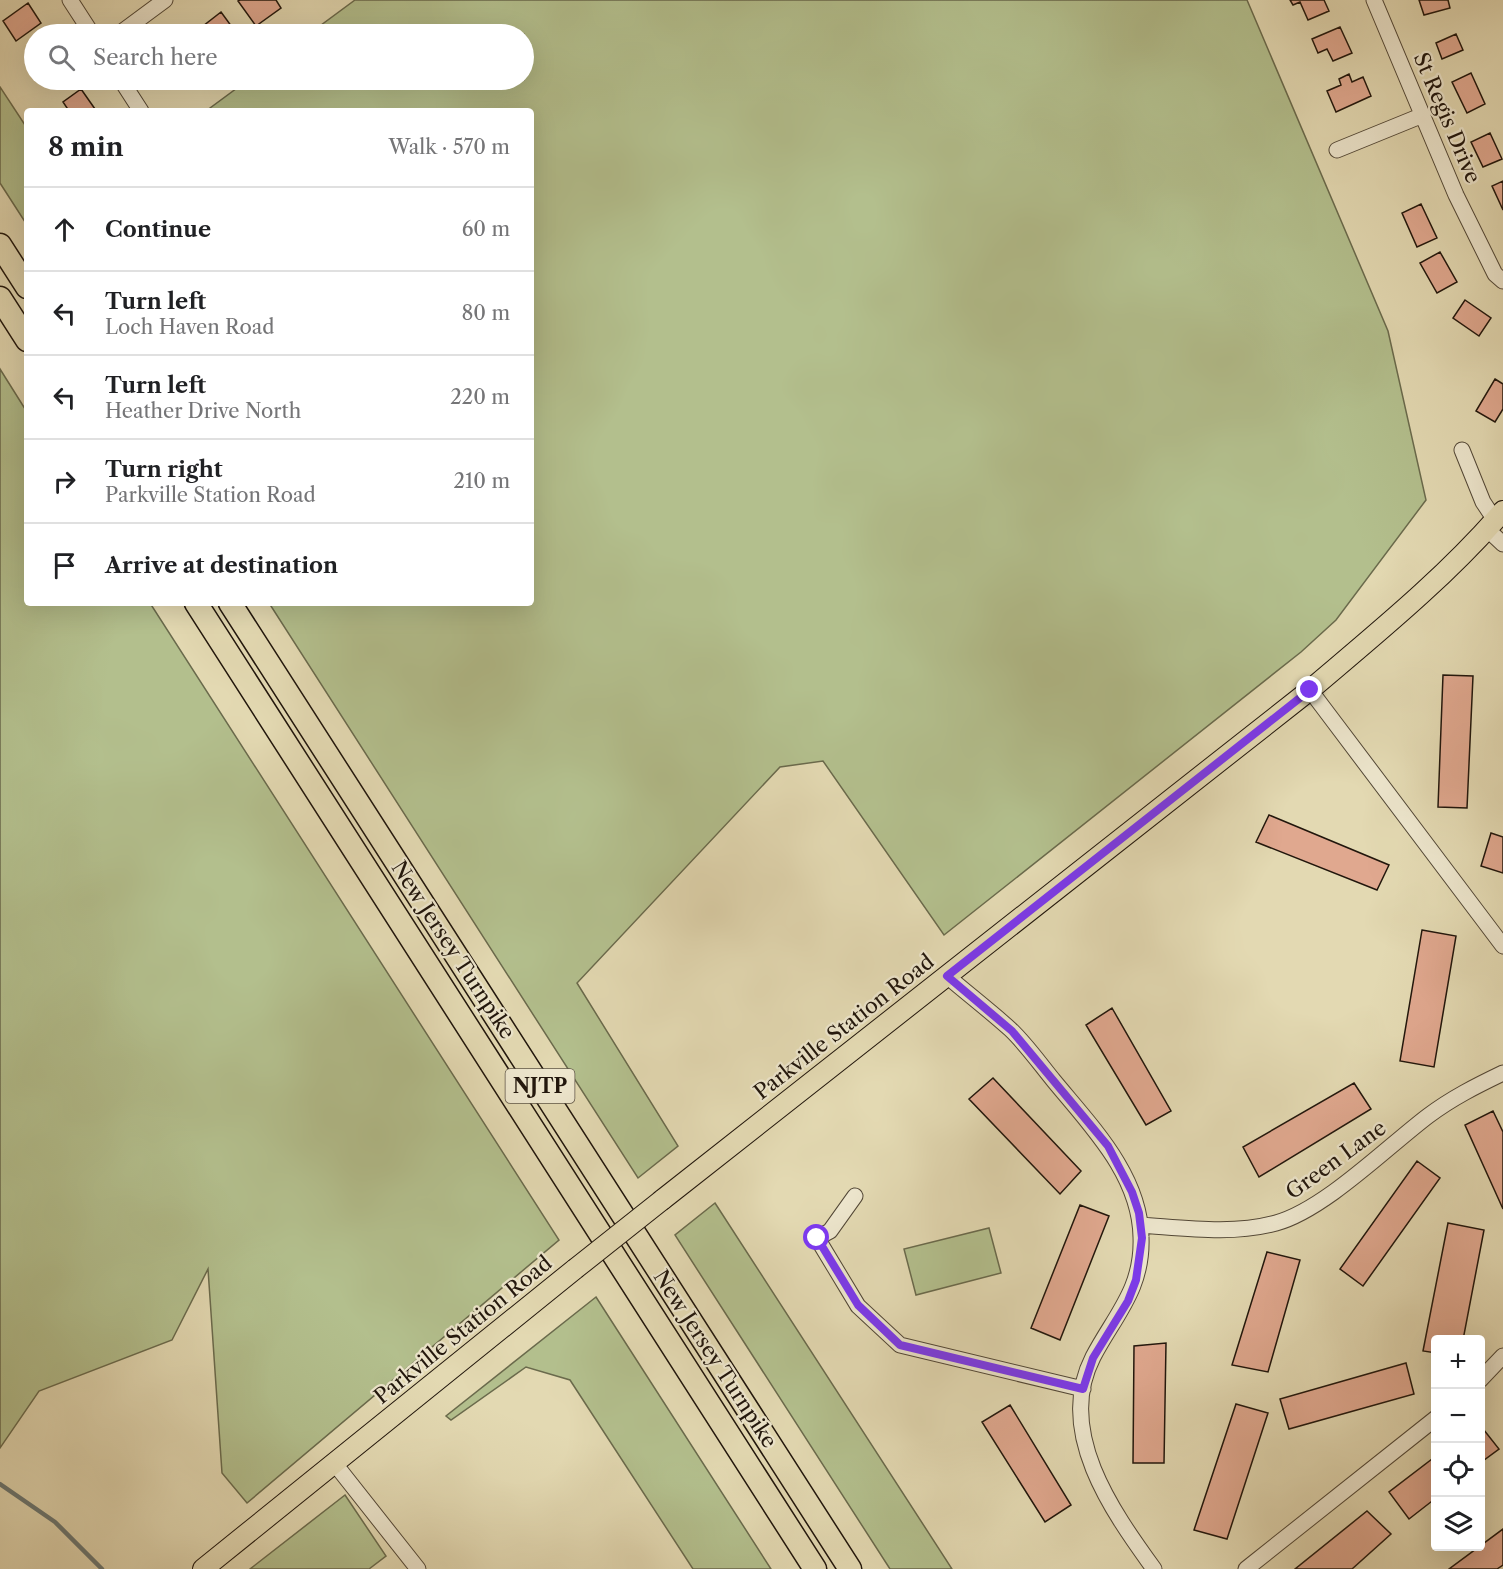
<!DOCTYPE html>
<meta charset="utf-8">
<style>
body{margin:0;font-family:"Libre Caslon Text",serif;background:#f2f2f2;color:#202124}
.controls{position:absolute;right:18px;bottom:18px;display:grid;overflow:hidden;border-radius:6px;box-shadow:0 6px 24px #0002}
.controls button{width:54px;height:54px;display:grid;place-items:center;padding:0;border:0;border-bottom:2px solid #e0e0e0;background:#fff;color:#202124;font:30px sans-serif}
.stop{position:absolute;width:18px;height:18px;margin:-14px;border:4px solid #7c3aed;border-radius:50%;background:#fff}
.stop.end{background:#7c3aed;border-color:#fff;box-shadow:0 2px 6px #0008}
.list{margin:0;padding:0;list-style:none}
h2{display:flex;justify-content:space-between;align-items:center;height:78px;margin:0;padding:0 24px;font-size:26px}
h2 small{font-size:20px;font-weight:400;color:#757577}
.list li{display:grid;grid-template-columns:39px 1fr auto;gap:18px;align-items:center;box-sizing:border-box;height:84px;padding:0 24px;border-top:2px solid #e0e0e0}
.list b{display:block;font-size:22px;white-space:nowrap}
.list p{margin:0;font-size:20px;white-space:nowrap;color:#757577}
.list em{font-size:20px;font-style:normal;color:#757577}
.icon{flex:none;width:33px;height:33px;fill:none;stroke:currentColor;stroke-width:2;stroke-linecap:round;stroke-linejoin:round}
.map{position:relative;flex:none;width:1503px;height:1569px;overflow:hidden}
.search{position:absolute;background:#fff;box-shadow:0 6px 24px #0002;left:24px;top:24px;width:510px;height:66px;display:flex;align-items:center;gap:15px;box-sizing:border-box;padding:0 21px;border-radius:33px;color:#757577;font-size:22px}
.panel{position:absolute;background:#fff;box-shadow:0 6px 24px #0002;left:24px;top:108px;width:510px;height:498px;border-radius:6px}
.map>svg:first-child{display:block}
</style>
<div class="map">
<svg width="1503" height="1569" viewBox="0 0 1503 1569">
<rect width="100%" height="100%" fill="#e3d9b2"/>
<filter id="stains"><feTurbulence type="fractalNoise" baseFrequency=".00333" numOctaves="4"/><feColorMatrix values="0 0 0 0 .2 0 0 0 0 .09 0 0 0 0 .02 0 0 0 .5 -.17"/></filter>
<radialGradient id="worn" r=".72"><stop offset=".6" stop-color="#630" stop-opacity="0"/><stop offset="1" stop-color="#630" stop-opacity=".3"/></radialGradient>
<path fill="#b3bf8d" stroke="#6a6a4c" stroke-width="1.5" d="M355 0H1247L1388 331 1426 500 1336 620 1301 652 944 935 823 761 780 767 577 983 678 1146 638 1178 269 603H531V111H206L248 80H524V34H309Z
M0 87 27 128V225L0 183Z
M0 369 27 412V603H150L559 1240 247 1503 222 1473 208 1269 172 1340 39 1391 0 1448Z
M715 1203 952 1569H890L675 1235Z
M989 1228 1001 1273 916 1295 904 1249Z
M596 1297 771 1569H693L570 1380 526 1367 451 1420 446 1416Z
M345 1495 386 1556 369 1569H250Z"/>
<g fill="none" stroke-linecap="round" stroke-linejoin="round">
<path stroke="#6a7773" stroke-width="4.5" d="M0 1484 55 1522 102 1569"/>
</g>
<path fill="#e0a88f" stroke="#21160c" stroke-width="1.5" d="M240 0H276L281 8 256 26 238 1Z
M1290 0H1324L1329 11 1308 20 1300 2 1293 5Z
M1419 0H1448L1450 8 1424 15Z
M28 3 41 23 16 41 3 21Z
M221 12 232 27 222 34H201L198 30Z
M1340 27 1352 53 1333 61 1327 49 1318 53 1312 39Z
M1456 34 1463 50 1442 59 1436 43Z
M1471 73 1485 104 1467 113 1452 82Z
M1349 74 1352 82 1363 77 1371 96 1336 112 1327 91 1341 85 1339 79Z
M81 89 95 109 93 111H69L63 102Z
M1490 133 1502 159 1483 167 1471 142Z
M1503 181V210L1492 186Z
M1421 204 1437 238 1417 247 1402 213Z
M1440 252 1457 282 1437 293 1420 263Z
M1465 300 1491 318 1479 336 1453 318Z
M1495 379 1503 384V409L1495 422 1476 411Z
M1443 675 1473 676 1467 808 1438 807Z
M1269 815 1389 865 1377 890 1256 842Z
M1491 833 1503 837V873L1481 866Z
M1422 930 1456 936 1434 1067 1400 1061Z
M1112 1008 1171 1111 1146 1125 1086 1025Z
M993 1078 1081 1171 1060 1194 969 1099Z
M1354 1083 1371 1109 1259 1177 1243 1147Z
M1493 1111 1503 1132V1209L1465 1125Z
M1417 1161 1440 1178 1363 1286 1340 1269Z
M1080 1205 1109 1216 1060 1340 1031 1328Z
M1448 1223 1484 1230 1463 1340H1436V1353L1423 1351Z
M1267 1252 1300 1260 1268 1372 1232 1365Z
M1166 1343 1164 1463H1133L1134 1346Z
M1406 1363 1414 1394 1289 1429 1280 1399Z
M1236 1404 1268 1413 1227 1539 1194 1530Z
M1010 1405 1071 1505 1045 1522 982 1422Z
M1480 1425 1499 1449 1480 1463Z
M1436 1456V1498L1409 1519 1389 1492Z
M1367 1511 1391 1534 1352 1569H1295Z
M1503 1529V1565L1497 1569H1449Z"/>
<g fill="none" stroke-linecap="round" stroke-linejoin="round">
<defs>
<path id="minor" d="M70 0 92 34
M1374 0 1456 195 1495 274 1503 281
M119 34 165 0
M121 80 141 111
M1337 150 1423 115
M1462 450 1483 502 1495 520
M1487 529 1503 544
M1310 690 1503 946
M947 976C968 994 990 1011 1010 1029 1026 1044 1040 1064 1054 1081 1091 1126 1140 1175 1141 1237 1143 1289 1115 1315 1093 1357 1055 1431 1112 1511 1154 1569
M855 1196 830 1231 817 1238 858 1306 900 1345 1083 1389
M1140 1225C1185 1228 1232 1235 1276 1223 1324 1210 1387 1147 1428 1116 1452 1098 1476 1086 1503 1073
M1480 1380 1503 1356
M335 1464 418 1569
M1246 1569 1436 1418"/>
<path id="major" d="M662 1200 1310 690C1377 633 1445 578 1503 511
M203 1569 575 1269"/>
<path id="highway" d="M0 245 27 287
M0 298 27 340
M196 603 815 1569
M230 603 850 1569"/>
</defs>
<use href="#minor" stroke="#524736" stroke-width="17"/>
<use href="#major" stroke="#21160c" stroke-width="22"/>
<use href="#highway" stroke="#21160c" stroke-width="25"/>
<use href="#minor" stroke="#ede6cd" stroke-width="15"/>
<use href="#major" stroke="#e3d9b2" stroke-width="20"/>
<use href="#highway" stroke="#e3d9b2" stroke-width="22"/>
<defs>
<path id="major-bridge" d="M575 1269 662 1200"/>
</defs>
<use href="#major-bridge" stroke="#21160c" stroke-width="22" stroke-linecap="butt"/>
<use href="#major-bridge" stroke="#e3d9b2" stroke-width="20"/>
</g>
<g fill="none" stroke-linecap="round" stroke-linejoin="round">
<path stroke="#7c3aed" stroke-width="8" d="M817 1238 858 1305 900 1345 1083 1389 1093 1358 1128 1301 1136 1280 1142 1238 1139 1213 1132 1192 1108 1146 1012 1031 947 976 1310 690"/>
</g>
<g text-anchor="middle" stroke-width="4.5" stroke-linejoin="round" paint-order="stroke">
<rect fill="#ede6cd" stroke="#5e5446" stroke-width="1.5" x="505.5" y="1069" width="69" height="34" rx="4.5"/>
<g font-size="20" font-weight="bold" fill="#21160c">
<text x="540" y="1093">NJTP</text>
</g>
<g font-size="21" fill="#21160c" stroke="#ede6cd">
<text transform="translate(1447 118) rotate(67)" y="7">St Regis Drive</text>
<text transform="translate(453 950) rotate(57)" y="7">New Jersey Turnpike</text>
<text transform="translate(844 1027) rotate(-38)" y="7">Parkville Station Road</text>
<text transform="translate(1336 1160) rotate(-36)" y="7">Green Lane</text>
<text transform="translate(463 1330) rotate(-39)" y="7">Parkville Station Road</text>
<text transform="translate(715 1359) rotate(57)" y="7">New Jersey Turnpike</text>
</g>
</g>
<rect width="100%" height="100%" filter="url(#stains)"/>
<rect width="100%" height="100%" fill="url(#worn)"/>
</svg>
<div class="controls">
<button>+</button>
<button>−</button>
<button><svg class="icon" aria-label="locate" viewBox="0 0 24 24"><circle cx="12" cy="12" r="6"/><path d="M12 2v4M12 18v4M2 12h4M18 12h4"/></svg></button>
<button><svg class="icon" aria-label="layers" viewBox="0 0 24 24"><path d="M12 4l9 5-9 5-9-5zM3 14l9 5 9-5"/></svg></button>
</div>
<div class="stop" style="left:817px;top:1238px"></div>
<div class="stop end" style="left:1310px;top:690px"></div>
<div class="search"><svg class="icon" aria-label="search" viewBox="0 0 24 24"><circle cx="10" cy="10" r="6"/><path d="M15 15l6 6"/></svg>Search here</div>
<section class="panel">
<h2>8 min<small>Walk · 570 m</small></h2>
<ul class="list">
<li><svg class="icon" aria-label="ahead" viewBox="0 0 24 24"><path d="M12 20V5M6 11l6-6 6 6"/></svg><div><b>Continue</b></div><em>60 m</em></li>
<li><svg class="icon" aria-label="left" viewBox="0 0 24 24"><path d="M17 20v-9H6M10 6l-5 5 5 5"/></svg><div><b>Turn left</b><p>Loch Haven Road</p></div><em>80 m</em></li>
<li><svg class="icon" aria-label="left" viewBox="0 0 24 24"><path d="M17 20v-9H6M10 6l-5 5 5 5"/></svg><div><b>Turn left</b><p>Heather Drive North</p></div><em>220 m</em></li>
<li><svg class="icon" aria-label="right" viewBox="0 0 24 24"><path d="M7 20v-9h11M14 6l5 5-5 5"/></svg><div><b>Turn right</b><p>Parkville Station Road</p></div><em>210 m</em></li>
<li><svg class="icon" aria-label="arrive" viewBox="0 0 24 24"><path d="M6 21V4h12l-3 4 3 4H6"/></svg><div><b>Arrive at destination</b></div></li>
</ul>
</section>
</div>
